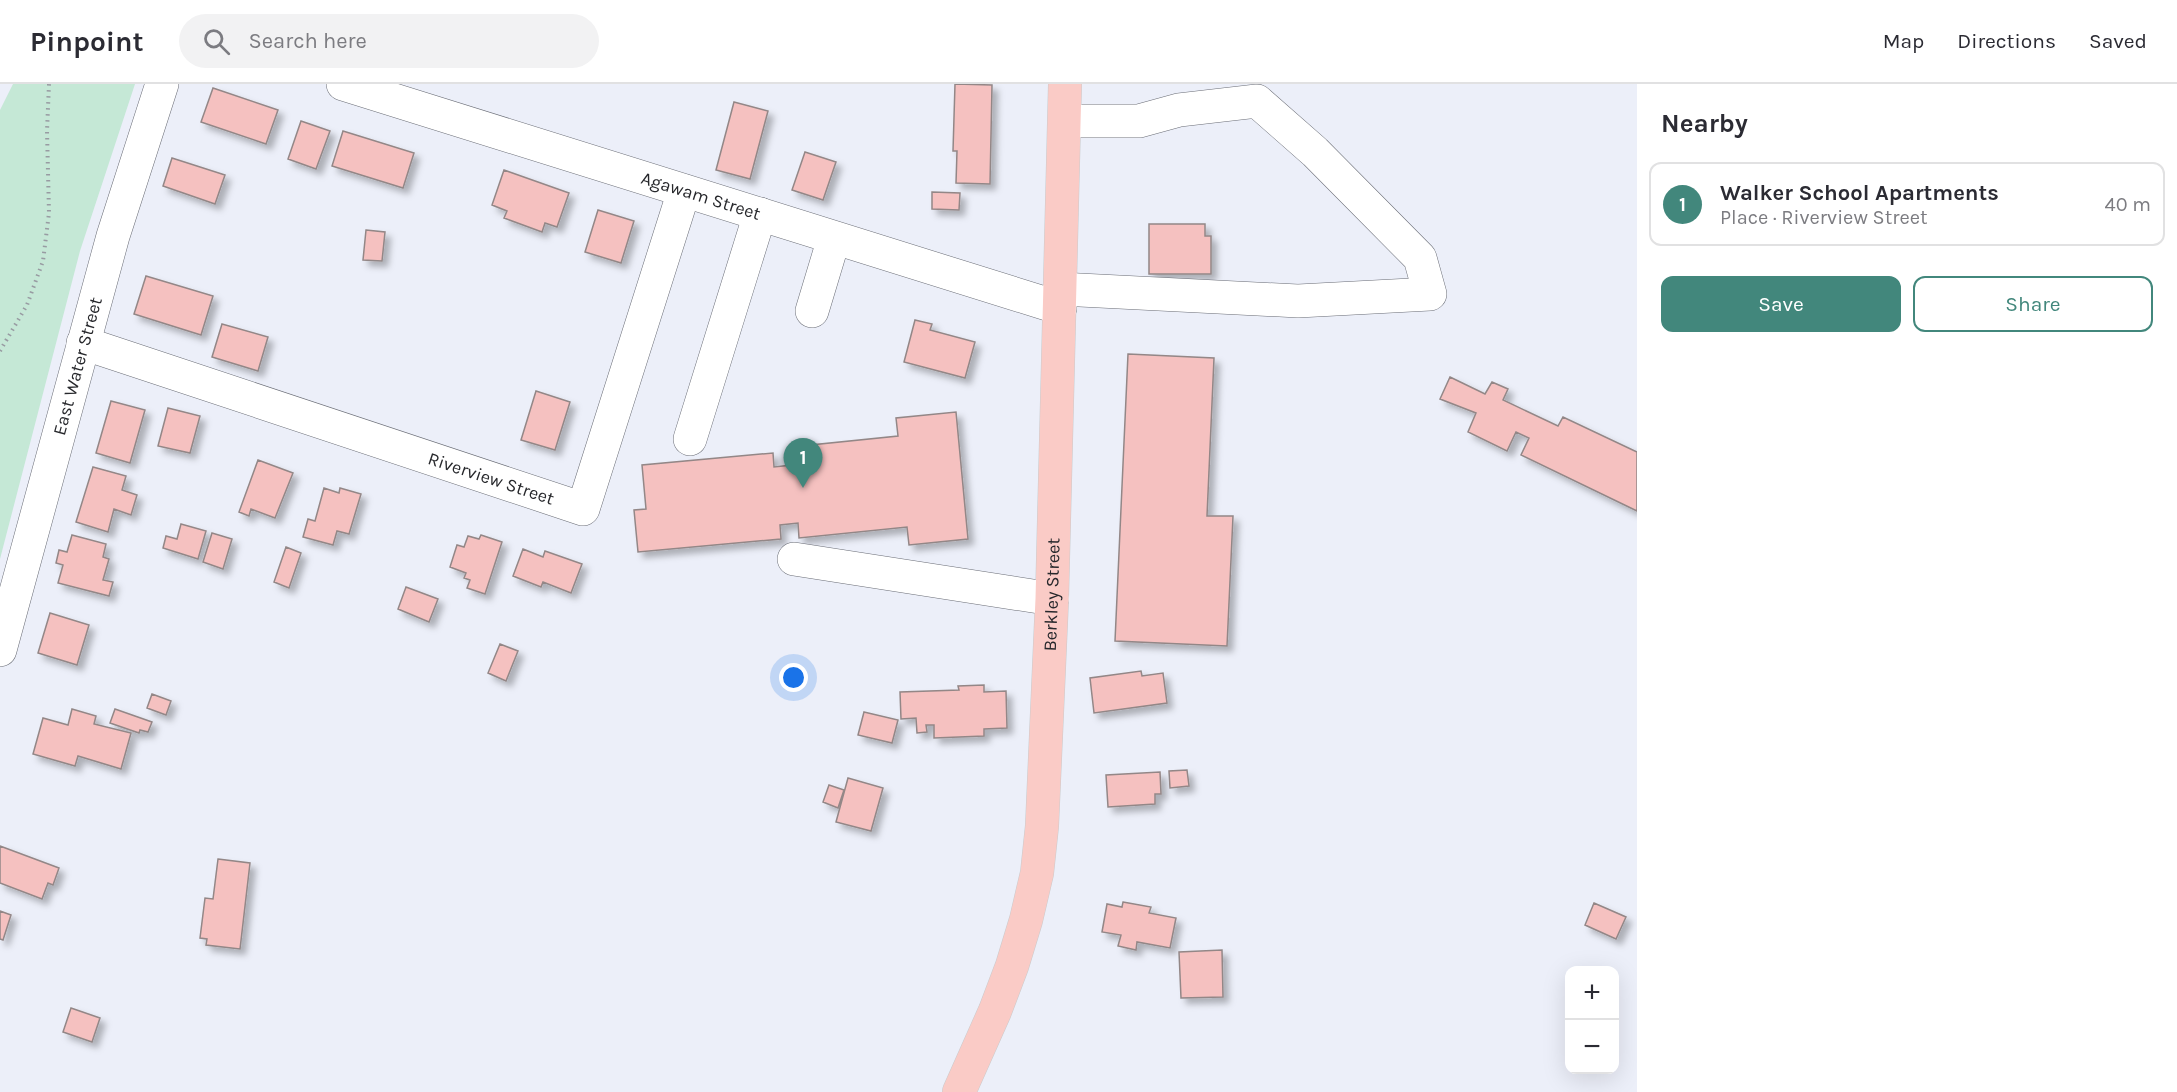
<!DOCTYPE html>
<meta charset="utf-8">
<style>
body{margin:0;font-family:Karla,sans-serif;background:#f2f2f3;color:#2b2b33}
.controls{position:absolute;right:18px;bottom:18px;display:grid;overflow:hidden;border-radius:12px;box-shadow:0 6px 24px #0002}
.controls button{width:54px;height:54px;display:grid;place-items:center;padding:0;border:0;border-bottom:2px solid #e1e1e2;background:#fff;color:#2b2b33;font:30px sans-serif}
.you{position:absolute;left:794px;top:594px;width:21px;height:21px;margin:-15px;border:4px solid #fff;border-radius:50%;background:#1a73e8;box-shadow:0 0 0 9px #1a73e833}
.badge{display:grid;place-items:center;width:39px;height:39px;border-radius:50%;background:#42877c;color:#fff;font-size:20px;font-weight:700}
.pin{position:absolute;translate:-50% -50px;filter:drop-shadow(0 2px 3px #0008)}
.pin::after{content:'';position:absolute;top:32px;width:21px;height:18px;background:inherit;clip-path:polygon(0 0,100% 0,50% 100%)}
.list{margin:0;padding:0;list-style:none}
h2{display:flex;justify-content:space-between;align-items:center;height:78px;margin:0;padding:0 24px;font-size:26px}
h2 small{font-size:20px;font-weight:400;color:#7c7c81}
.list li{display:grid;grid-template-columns:39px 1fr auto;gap:18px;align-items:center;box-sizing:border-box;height:84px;margin:0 12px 12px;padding:0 12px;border:2px solid #e1e1e2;border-radius:12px}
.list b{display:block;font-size:22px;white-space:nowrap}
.list p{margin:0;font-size:20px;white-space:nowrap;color:#7c7c81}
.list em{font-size:20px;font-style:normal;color:#7c7c81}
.actions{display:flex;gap:12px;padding:18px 24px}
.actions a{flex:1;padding:14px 0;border:2px solid #42877c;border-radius:12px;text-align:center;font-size:21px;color:#42877c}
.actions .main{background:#42877c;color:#fff}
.icon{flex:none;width:33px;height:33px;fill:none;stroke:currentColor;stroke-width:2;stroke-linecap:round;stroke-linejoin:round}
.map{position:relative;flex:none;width:1637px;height:1008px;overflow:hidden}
header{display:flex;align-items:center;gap:36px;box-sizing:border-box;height:84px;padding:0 30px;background:#fff;border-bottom:2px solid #e1e1e2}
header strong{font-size:28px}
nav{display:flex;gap:33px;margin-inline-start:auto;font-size:21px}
.search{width:420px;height:54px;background:#f2f2f3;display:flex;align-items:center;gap:15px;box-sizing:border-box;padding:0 21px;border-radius:33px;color:#7c7c81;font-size:22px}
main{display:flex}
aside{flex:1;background:#fff}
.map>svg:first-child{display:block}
</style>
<header>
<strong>Pinpoint</strong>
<div class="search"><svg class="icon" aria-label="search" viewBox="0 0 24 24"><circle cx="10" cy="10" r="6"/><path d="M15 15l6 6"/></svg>Search here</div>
<nav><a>Map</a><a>Directions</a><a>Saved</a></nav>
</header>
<main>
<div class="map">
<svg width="1637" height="1008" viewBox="0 0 1637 1008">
<defs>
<filter id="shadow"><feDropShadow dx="5.5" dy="5.5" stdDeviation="3" flood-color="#0004"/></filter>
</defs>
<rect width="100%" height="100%" fill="#eceff9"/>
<path fill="#c5e8d6" d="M13 0H135L80 167 0 475V26Z"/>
<path fill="#f5c1c0" stroke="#938787" stroke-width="1.5" filter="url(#shadow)" d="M955 0 992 1 990 100 956 99 957 67H953Z
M213 4 278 26 266 60 201 38Z
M734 18 768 27 750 95 716 86Z
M301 37 330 47 316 85 288 75Z
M343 47 414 69 403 104 332 82Z
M805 68 836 78 823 116 792 106Z
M172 74 225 91 215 120 163 102Z
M504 86 569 109 557 143 545 139 542 148 504 134 507 127 492 121Z
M932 108 960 109 959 126 932 125Z
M598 126 634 137 621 179 585 168Z
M1149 140H1205V152H1211V190H1149Z
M366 146 385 148 382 177 363 176Z
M146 192 213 212 201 251 134 230Z
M915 236 932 240 930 246 975 258 965 294 904 278Z
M222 240 268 253 258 287 212 273Z
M1128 270 1214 274 1207 432H1233L1227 562 1115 557Z
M1450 293 1485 310 1492 298 1508 305 1503 316 1558 342 1563 333 1637 368V427L1521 371 1529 354 1516 348 1507 367 1468 348 1476 329 1440 315Z
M536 307 570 318 555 366 521 356Z
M111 317 145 326 130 379 96 369Z
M168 324 200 332 190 369 158 362Z
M956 328 968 455 909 461 907 443 799 454 798 439 780 441 781 455 638 468 634 426 646 425 642 381 773 369 774 383 792 381 791 363 898 352 896 334Z
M258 376 293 389 275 434 251 425 249 432 239 428Z
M93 383 126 392 122 406 137 411 131 431 114 425 108 448 76 438Z
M324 404 339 409 340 404 361 410 349 450 337 447 333 461 303 453 308 435 315 437Z
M181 440 206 447 198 475 163 464 166 452 177 455Z
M212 449 232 455 223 485 203 478Z
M72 451 106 460 103 473 109 475 103 496 113 498 109 512 58 499 63 481 56 479 59 466 67 468Z
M481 451 502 458 485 510 467 504 470 496 464 494 466 489 450 483 457 461 464 463 468 452 479 455Z
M286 463 301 469 289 504 274 498Z
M523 465 543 473 545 467 582 480 571 509 543 498 541 503 513 492Z
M406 503 438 515 429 538 398 525Z
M50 529 89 541 77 581 38 569Z
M500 560 518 567 506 597 488 589Z
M1141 587 1142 592 1163 589 1167 619 1094 629 1090 594Z
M984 601V608L1006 607 1007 644 984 645V652L934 654V641H926L927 648 917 649 916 634 901 635 900 608 959 606 958 602Z
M152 610 171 617 166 631 147 624Z
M72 625 96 632 94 640 131 649 121 685 78 672 75 682 33 670 43 634 68 641Z
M115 625 152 638 148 648 140 646 139 649 110 639Z
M864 628 898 636 892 659 858 651Z
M1187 686 1189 702 1170 704 1169 687Z
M1160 688 1161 710H1155V720L1108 723 1106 691Z
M848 694 883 704 871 747 836 738Z
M829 701 844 706 838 724 823 718Z
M0 762 59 784 53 801 48 799 42 815 0 799Z
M218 775 250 779 240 865 206 861 207 855 200 854 205 814 213 815Z
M1123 818 1151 823 1149 829 1176 834 1170 864 1137 858 1136 866 1118 862 1121 851 1102 848 1107 820 1122 823Z
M1594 819 1626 833 1616 855 1585 841Z
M0 827 11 831 3 856 0 855Z
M1222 866 1223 913 1181 914 1179 868Z
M71 924 100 934 92 958 63 948Z"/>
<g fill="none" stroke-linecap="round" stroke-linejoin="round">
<defs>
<g id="minor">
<path id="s1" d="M343 0 1060 224"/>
<path d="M1060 205 1298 217 1430 210 1420 174 1315 68 1257 17 1179 26 1139 37H1065"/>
<path d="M812 227 834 154"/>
<path id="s2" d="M83 259 583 425 684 107"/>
<path d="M690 355 760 130"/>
<path d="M794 475 1052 515"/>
<path id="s3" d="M0 566 113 152 162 0"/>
</g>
<g id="major">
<path id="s4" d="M959 1008 995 927 1012 882 1026 836 1037 789 1042 742 1052 515 1065 0"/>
</g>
</defs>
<use href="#minor" stroke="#6a6d76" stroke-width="34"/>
<use href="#major" stroke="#cbcbcc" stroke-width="34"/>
<path stroke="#989ba2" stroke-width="4" stroke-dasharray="1.5 4.5" stroke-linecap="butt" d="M0 267 27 221 43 177 49 129 47 47 49 0"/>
<use href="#minor" stroke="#fff" stroke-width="33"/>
<use href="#major" stroke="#facbc6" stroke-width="33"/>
</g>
<g text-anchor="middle" stroke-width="4.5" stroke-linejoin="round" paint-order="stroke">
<g font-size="18" fill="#27282c" stroke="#eceff9">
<text dy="6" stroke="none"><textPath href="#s1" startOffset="375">Agawam Street</textPath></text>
<text dy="6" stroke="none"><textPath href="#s3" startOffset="294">East Water Street</textPath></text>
<text dy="6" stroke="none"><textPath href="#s2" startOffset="430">Riverview Street</textPath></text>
<text dy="6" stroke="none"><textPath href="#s4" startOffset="512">Berkley Street</textPath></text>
</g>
</g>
</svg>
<div class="controls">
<button>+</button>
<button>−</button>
</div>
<div class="you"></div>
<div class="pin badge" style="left:803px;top:404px">1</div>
</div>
<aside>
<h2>Nearby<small></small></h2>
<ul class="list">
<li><span class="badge">1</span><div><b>Walker School Apartments</b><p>Place · Riverview Street</p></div><em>40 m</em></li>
</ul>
<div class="actions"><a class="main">Save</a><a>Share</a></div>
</aside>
</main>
